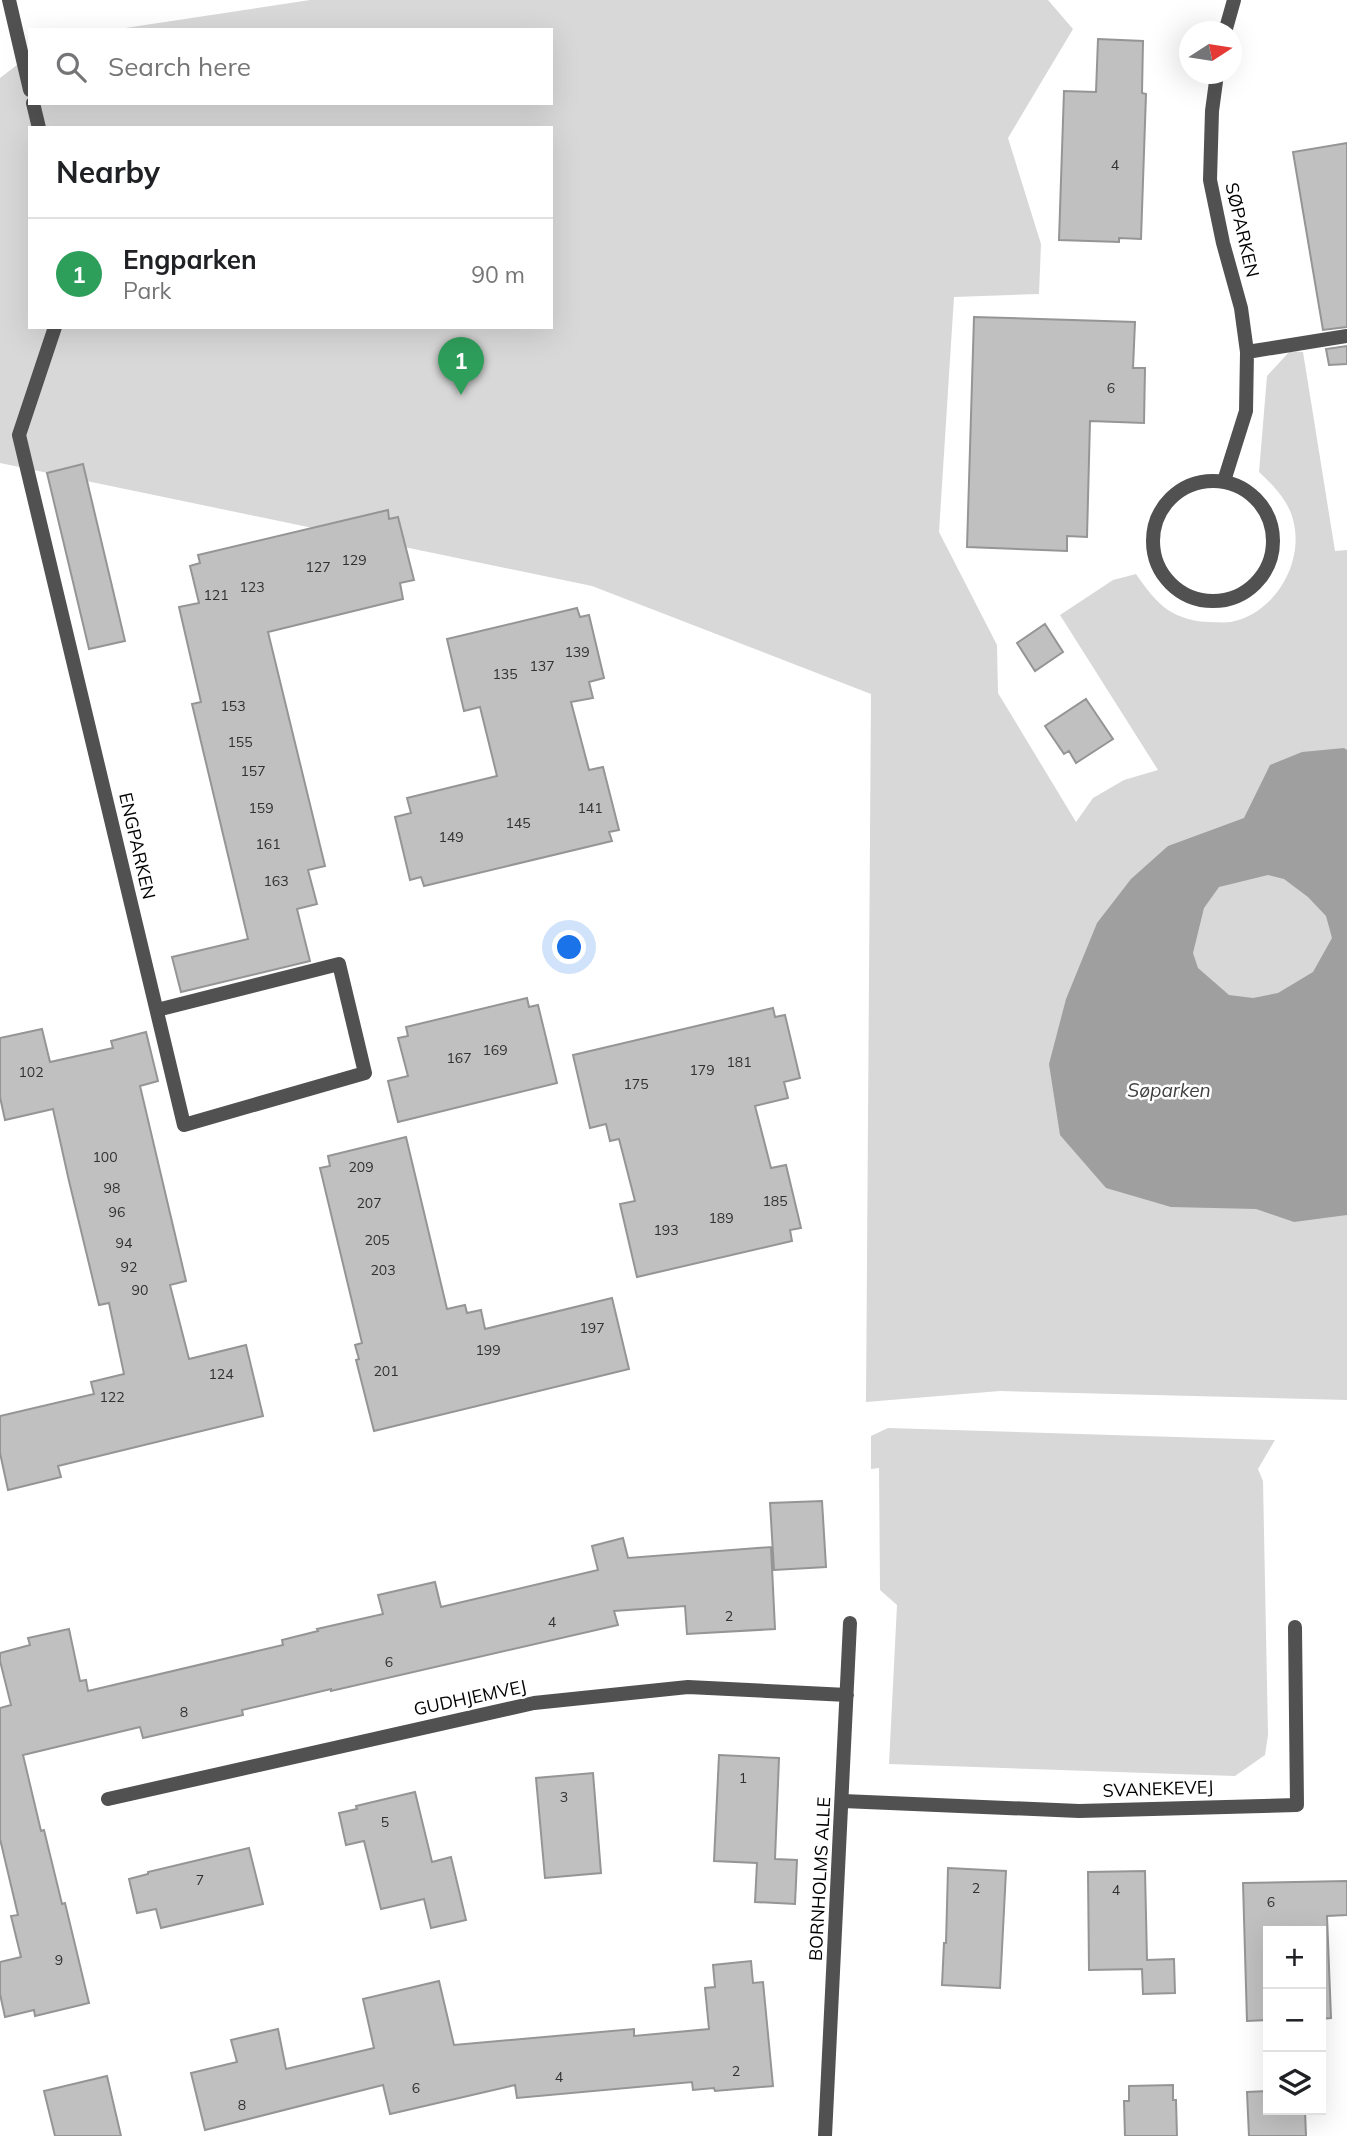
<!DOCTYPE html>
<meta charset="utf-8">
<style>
body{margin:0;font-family:Mulish,sans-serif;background:#f2f2f2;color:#202124}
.controls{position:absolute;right:21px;bottom:21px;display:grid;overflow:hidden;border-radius:0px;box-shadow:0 7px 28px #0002}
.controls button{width:63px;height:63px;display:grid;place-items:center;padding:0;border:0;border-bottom:2px solid #e0e0e0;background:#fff;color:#202124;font:35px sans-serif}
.compass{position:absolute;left:1179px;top:21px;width:63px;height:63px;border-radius:50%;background:#fff;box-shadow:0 7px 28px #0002;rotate:78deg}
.you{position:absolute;left:570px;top:948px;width:24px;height:24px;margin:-18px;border:5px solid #fff;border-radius:50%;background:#1a73e8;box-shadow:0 0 0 10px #1a73e833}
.badge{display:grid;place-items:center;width:46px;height:46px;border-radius:50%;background:#000;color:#fff;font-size:23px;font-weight:700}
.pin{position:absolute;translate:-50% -58px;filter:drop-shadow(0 2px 4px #0008)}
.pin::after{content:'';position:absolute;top:37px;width:24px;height:21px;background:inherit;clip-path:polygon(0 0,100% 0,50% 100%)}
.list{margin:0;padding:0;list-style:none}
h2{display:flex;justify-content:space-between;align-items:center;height:91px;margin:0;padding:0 28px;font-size:30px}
h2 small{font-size:23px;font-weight:400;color:#757577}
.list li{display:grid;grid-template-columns:46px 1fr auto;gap:21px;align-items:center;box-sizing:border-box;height:112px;padding:0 28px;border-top:2px solid #e0e0e0}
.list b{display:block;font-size:26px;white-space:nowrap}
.list p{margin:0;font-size:23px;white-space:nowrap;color:#757577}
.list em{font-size:23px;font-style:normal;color:#757577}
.icon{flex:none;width:38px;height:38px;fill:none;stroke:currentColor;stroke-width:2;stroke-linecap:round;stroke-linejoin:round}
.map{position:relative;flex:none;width:1347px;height:2136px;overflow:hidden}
.search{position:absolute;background:#fff;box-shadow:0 7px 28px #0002;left:28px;top:28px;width:525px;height:77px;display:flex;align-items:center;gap:18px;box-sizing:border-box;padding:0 24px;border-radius:0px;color:#757577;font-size:26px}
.panel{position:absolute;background:#fff;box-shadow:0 7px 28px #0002;left:28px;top:126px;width:525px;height:203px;border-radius:0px}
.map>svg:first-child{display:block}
</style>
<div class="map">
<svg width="1347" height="2136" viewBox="0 0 1347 2136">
<rect width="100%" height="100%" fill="#fff"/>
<path fill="#d8d8d8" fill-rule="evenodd" d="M310 0H1048L1073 29 1008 138 1041 244 1039 294 954 297 939 532 997 645 998 693 1076 822 1093 798 1124 780 1158 770 1060 615 1113 580 1136 574C1145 587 1156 602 1168 610 1180 618 1196 622 1209 622 1216 622 1224 623 1231 622 1273 614 1303 566 1294 524 1290 502 1274 486 1259 472L1267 376 1290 351 1303 352 1335 551 1347 550V1400L1000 1391 866 1402 871 694 592 586 0 463V78L30 55V103H551V30H112ZM30 128H551V327H30Z
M888 1428 1275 1440 1258 1469 1263 1481 1268 1735 1265 1755 1235 1776 889 1764 897 1605 880 1590 879 1468 871 1469V1436Z"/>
<path fill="#9f9f9f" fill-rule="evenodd" d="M1344 748 1347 750V1215L1294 1222 1256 1209 1171 1207 1106 1188 1060 1135 1049 1064 1066 999 1097 923 1131 879 1168 846 1244 818 1270 765 1302 752ZM1268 875 1284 879 1308 897 1326 916 1332 938 1313 972 1278 993 1253 998 1229 995 1198 968 1193 953 1204 908 1219 887Z"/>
<path fill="#c0c0c0" stroke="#959595" stroke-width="2" d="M1098 39 1143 41 1142 93 1146 94 1141 239 1119 238V242L1059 240 1064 91 1096 92Z
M1347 143V327L1323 330 1293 152Z
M974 317 1135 322 1133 368H1145L1144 423 1090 421 1087 537 1067 536V551L967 547Z
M1347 346V364L1329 365 1326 349Z
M83 464 125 641 89 649 47 473Z
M388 510 389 519 398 517 414 580 400 583 403 599 268 632 325 866 308 870 317 904 297 909 310 961 181 992 172 957 248 939 192 704 201 702 179 607 199 603 190 566 200 563 198 555Z
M577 608 580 617 589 615 604 678 589 682 593 698 571 702 589 770 603 767 619 830 609 832 612 841 424 886 421 877 410 880 395 817 411 813 407 798 497 776 480 707 464 711 447 639Z
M1045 624 1063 652 1035 671 1017 643Z
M1086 699 1113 739 1076 763 1069 751 1064 754 1045 726Z
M527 998 529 1007 538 1005 557 1083 398 1122 388 1081 408 1076 398 1038 408 1036 406 1027Z
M773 1008 775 1017 785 1015 800 1078 784 1082 788 1098 755 1106 771 1168 786 1165 801 1228 790 1230 792 1241 637 1277 620 1204 635 1201 619 1139 610 1141 606 1124 590 1128 573 1055Z
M42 1029 50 1062 113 1048 111 1041 146 1032 158 1081 140 1086 186 1281 170 1285 189 1359 246 1345 263 1416 58 1466 61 1477 8 1490 0 1453V1416L94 1394 91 1382 124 1374 109 1303 99 1305 69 1181 53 1109 5 1120 0 1097V1038Z
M406 1137 447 1309 465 1305 467 1313 481 1310 485 1329 612 1298 629 1369 374 1431 356 1360 359 1359 355 1345 362 1343 320 1168 330 1166 328 1156Z
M822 1501 826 1567 774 1570 770 1503Z
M623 1538 628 1558 771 1547 775 1629 687 1634 685 1606 614 1611 618 1625 331 1691V1689L242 1710 243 1715 143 1738 140 1727 23 1755 41 1831 44 1830 62 1904 65 1903 89 2003 35 2016 34 2010 5 2017 0 1994V1962L21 1957 11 1916 18 1915 0 1839V1708L11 1705 0 1661V1653L30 1645 28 1638 69 1629 80 1681 86 1680 88 1691 283 1645 282 1640 318 1631 317 1629 383 1614 378 1595 435 1582 441 1607 598 1570 592 1546Z
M719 1755 779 1758 775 1859 797 1860 795 1904 755 1902 757 1863 714 1861Z
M593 1773 601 1873 545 1878 536 1778Z
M415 1792 432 1862 451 1857 466 1920 431 1928 424 1899 381 1909 364 1841 346 1845 339 1813 357 1809 356 1806Z
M249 1848 263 1904 161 1928 156 1909 137 1913 129 1879 148 1874V1872Z
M948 1868 1006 1871 1000 1988 942 1985 944 1943H946Z
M1145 1871 1147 1960 1174 1959 1175 1993 1143 1994 1142 1969 1089 1970 1088 1872Z
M1347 1881V1915L1327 1916 1331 2018 1321 2019V1931H1268V2020L1247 2021 1243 1883Z
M751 1961 753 1983 763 1982 773 2086 715 2091 714 2088 693 2090 692 2082 517 2098 515 2085 390 2114 383 2085 205 2130 191 2073 237 2062 231 2040 278 2029 286 2069 374 2048 363 1999 439 1981 454 2045 634 2029V2036L709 2029 705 1988 715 1987 713 1965Z
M107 2076 121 2136H55L44 2091Z
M1173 2085V2100H1176L1177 2136H1125L1124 2101H1129V2086Z
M1268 2091V2110H1305L1306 2136H1249L1247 2092Z"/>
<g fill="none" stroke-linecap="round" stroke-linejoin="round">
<path stroke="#515151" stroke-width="14" d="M9 0 30 90
M1225 32 1234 0
M1217 74 1212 111 1210 180 1223 243 1241 308 1247 352 1246 411 1224 481
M33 103 39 128
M55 327 19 435 184 1125 365 1073 339 964 157 1010
M1247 352 1347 336
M1153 541a60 60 0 1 1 120 0a60 60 0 1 1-120 0Z
M108 1799 534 1703 688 1687 847 1695
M843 1801 1079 1811 1297 1805 1295 1627
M825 2136 850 1623"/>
</g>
<g text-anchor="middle" stroke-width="5" stroke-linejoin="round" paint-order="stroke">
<g font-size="14" fill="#303030">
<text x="1115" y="170">4</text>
<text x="1111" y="393">6</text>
<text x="354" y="565">129</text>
<text x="318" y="572">127</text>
<text x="252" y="592">123</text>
<text x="216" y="600">121</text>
<text x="577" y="657">139</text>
<text x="542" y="671">137</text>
<text x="505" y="679">135</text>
<text x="233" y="711">153</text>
<text x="240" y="747">155</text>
<text x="253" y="776">157</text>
<text x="261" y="813">159</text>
<text x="590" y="813">141</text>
<text x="518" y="828">145</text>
<text x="451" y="842">149</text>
<text x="268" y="849">161</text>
<text x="276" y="886">163</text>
<text x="495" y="1055">169</text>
<text x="459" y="1063">167</text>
<text x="739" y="1067">181</text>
<text x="702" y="1075">179</text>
<text x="31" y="1077">102</text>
<text x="636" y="1089">175</text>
<text x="105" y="1162">100</text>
<text x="361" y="1172">209</text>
<text x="112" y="1193">98</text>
<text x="775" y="1206">185</text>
<text x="369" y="1208">207</text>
<text x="117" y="1217">96</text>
<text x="721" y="1223">189</text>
<text x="666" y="1235">193</text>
<text x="377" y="1245">205</text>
<text x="124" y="1248">94</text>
<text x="129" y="1272">92</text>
<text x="383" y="1275">203</text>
<text x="140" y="1295">90</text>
<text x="592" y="1333">197</text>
<text x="488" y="1355">199</text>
<text x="386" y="1376">201</text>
<text x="221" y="1379">124</text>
<text x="112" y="1402">122</text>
<text x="729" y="1621">2</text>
<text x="552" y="1627">4</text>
<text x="389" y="1667">6</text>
<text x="184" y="1717">8</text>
<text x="743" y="1783">1</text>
<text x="564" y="1802">3</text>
<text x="385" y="1827">5</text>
<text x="200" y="1885">7</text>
<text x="976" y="1893">2</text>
<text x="1116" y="1895">4</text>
<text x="1271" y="1907">6</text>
<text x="59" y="1965">9</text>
<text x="736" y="2076">2</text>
<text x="559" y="2082">4</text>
<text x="416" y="2093">6</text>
<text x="242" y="2110">8</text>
</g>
<g font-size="18" fill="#000" stroke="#fff">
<text transform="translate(1242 230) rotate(77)" y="6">SØPARKEN</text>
<text transform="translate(137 846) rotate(77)" y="6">ENGPARKEN</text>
<text transform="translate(470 1698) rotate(-12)" y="6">GUDHJEMVEJ</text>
<text transform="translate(1158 1789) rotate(-2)" y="6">SVANEKEVEJ</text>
<text transform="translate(820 1879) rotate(-87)" y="6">BORNHOLMS ALLE</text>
</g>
<g font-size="19" font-style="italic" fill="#404040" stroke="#fff">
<text x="1169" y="1097">Søparken</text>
</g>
</g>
</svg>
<div class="controls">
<button>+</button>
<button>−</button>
<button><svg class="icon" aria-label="layers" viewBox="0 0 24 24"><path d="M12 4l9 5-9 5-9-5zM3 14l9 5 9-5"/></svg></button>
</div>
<svg class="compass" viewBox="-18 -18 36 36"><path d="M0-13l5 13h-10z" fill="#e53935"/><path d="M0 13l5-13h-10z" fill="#757577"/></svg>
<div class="you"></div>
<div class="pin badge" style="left:461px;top:395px;background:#2e9e5b">1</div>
<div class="search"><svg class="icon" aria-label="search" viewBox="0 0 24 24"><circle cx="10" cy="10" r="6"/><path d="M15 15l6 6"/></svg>Search here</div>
<section class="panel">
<h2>Nearby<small></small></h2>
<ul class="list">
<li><span class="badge" style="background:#2e9e5b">1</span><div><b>Engparken</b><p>Park</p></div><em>90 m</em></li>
</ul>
</section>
</div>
